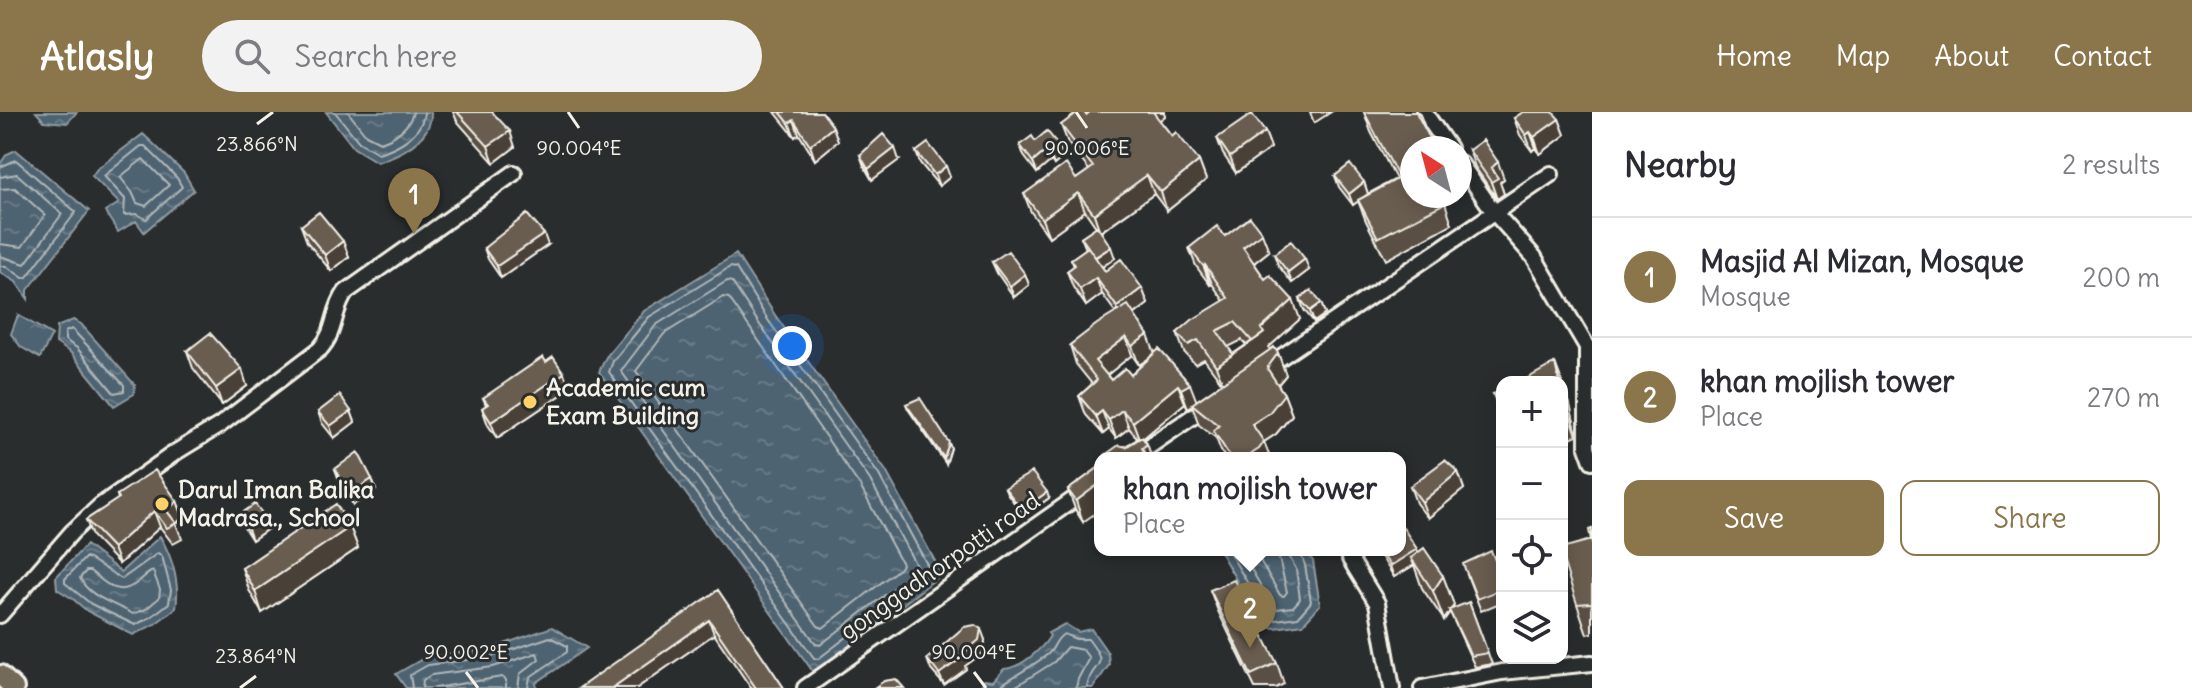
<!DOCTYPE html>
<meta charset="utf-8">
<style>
body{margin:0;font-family:Delius,sans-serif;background:#f2f2f3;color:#2b2b33}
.controls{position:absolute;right:24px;bottom:24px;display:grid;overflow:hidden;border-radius:16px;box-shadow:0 4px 20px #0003}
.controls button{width:72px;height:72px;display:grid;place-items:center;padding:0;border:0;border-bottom:2px solid #e1e1e2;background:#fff;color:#2b2b33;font:40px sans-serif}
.compass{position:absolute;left:1400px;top:24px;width:72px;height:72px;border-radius:50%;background:#fff;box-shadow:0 4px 20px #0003;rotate:324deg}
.you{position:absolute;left:792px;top:234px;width:28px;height:28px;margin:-20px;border:6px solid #fff;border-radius:50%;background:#1a73e8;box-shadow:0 0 0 12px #1a73e833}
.badge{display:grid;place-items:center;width:52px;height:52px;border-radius:50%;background:#8a764a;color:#fff;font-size:26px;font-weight:700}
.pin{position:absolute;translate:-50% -66px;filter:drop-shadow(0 2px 4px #0008)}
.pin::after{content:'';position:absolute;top:42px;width:28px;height:24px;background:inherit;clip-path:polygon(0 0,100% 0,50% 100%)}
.popup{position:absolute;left:1094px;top:340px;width:312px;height:104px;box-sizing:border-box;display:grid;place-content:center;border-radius:16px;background:#fff;filter:drop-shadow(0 2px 6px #0005);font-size:26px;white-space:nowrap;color:#7c7c81}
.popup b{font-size:30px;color:#2b2b33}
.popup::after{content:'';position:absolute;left:50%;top:100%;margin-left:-16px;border:16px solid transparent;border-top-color:#fff}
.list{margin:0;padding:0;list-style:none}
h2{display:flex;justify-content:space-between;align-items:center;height:104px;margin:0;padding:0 32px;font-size:34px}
h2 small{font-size:26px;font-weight:400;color:#7c7c81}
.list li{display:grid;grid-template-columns:52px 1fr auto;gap:24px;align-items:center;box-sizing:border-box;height:120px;padding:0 32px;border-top:2px solid #e1e1e2}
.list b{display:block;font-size:30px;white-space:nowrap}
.list p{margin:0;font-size:26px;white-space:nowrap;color:#7c7c81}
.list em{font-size:26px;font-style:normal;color:#7c7c81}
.actions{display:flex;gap:16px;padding:24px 32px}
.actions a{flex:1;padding:18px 0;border:2px solid #8a764a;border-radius:16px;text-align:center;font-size:28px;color:#8a764a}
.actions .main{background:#8a764a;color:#fff}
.icon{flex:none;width:44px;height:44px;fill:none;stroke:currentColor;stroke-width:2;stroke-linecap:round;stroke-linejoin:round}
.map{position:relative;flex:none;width:1592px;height:576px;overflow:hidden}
header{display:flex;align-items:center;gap:48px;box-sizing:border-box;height:112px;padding:0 40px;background:#8a764a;color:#fff}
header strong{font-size:38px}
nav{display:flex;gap:44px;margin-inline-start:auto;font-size:28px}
.search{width:560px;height:72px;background:#f2f2f3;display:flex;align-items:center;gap:20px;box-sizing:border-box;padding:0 28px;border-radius:44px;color:#7c7c81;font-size:30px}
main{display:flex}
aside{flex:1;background:#fff}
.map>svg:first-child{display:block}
</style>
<header>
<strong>Atlasly</strong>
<div class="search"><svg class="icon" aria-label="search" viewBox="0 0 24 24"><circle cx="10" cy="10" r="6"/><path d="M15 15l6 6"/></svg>Search here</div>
<nav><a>Home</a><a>Map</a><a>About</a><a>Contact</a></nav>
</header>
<main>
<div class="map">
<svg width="1592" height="576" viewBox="0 0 1592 576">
<defs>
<pattern id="water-ripples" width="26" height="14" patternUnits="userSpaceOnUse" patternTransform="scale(2)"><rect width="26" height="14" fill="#4e6372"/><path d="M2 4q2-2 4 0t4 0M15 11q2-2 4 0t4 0" fill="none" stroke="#687a86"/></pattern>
</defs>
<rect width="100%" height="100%" fill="#2a2d2e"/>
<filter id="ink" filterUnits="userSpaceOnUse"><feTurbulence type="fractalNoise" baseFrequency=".0125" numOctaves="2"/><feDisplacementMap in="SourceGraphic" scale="16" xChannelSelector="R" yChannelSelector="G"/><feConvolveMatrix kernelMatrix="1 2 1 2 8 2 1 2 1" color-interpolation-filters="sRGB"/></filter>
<g filter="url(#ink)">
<path fill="url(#water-ripples)" stroke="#909ca1" stroke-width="2" d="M36 0H77L67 11 44 9Z
M326 0H431C432 28 399 43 377 50L354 36Z
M143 22 184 61 194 78 144 120 136 109 118 120 105 100 119 91 92 64 97 57Z
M16 38 89 99 28 178V187L16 170 0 160V52L7 42Z
M736 142 775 203 886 359 942 462 814 561 599 260 606 245 644 199Z
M18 203 52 223 40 246 21 235 11 222Z
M73 208 81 212 135 273 134 282 114 294 71 241 56 231 57 215Z
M160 424C173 447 180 471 176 496L155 512 133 523 87 499 73 487 57 477 56 465 86 433 121 460Z
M1219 438H1305L1313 449 1320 493 1303 512 1275 516 1262 513Z
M1065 512 1078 520 1091 517 1108 541 1109 553 1093 576H975L981 574 984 568 993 569 1004 557C1021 556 1042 537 1050 524L1048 521Z
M552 515 587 536 536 571 537 576H406L396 562 426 545 490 537Z"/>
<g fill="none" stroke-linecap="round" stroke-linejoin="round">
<path stroke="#b2b8b9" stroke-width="2" d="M335 0 359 30 378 41C397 36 423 22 424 0
M348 0 366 23 380 30C394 26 410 15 413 0
M141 34H145L177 66 182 75 146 107 137 102 124 103 125 87 104 64Z
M143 47 169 73 146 94 137 91 132 80 120 65Z
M0 55 16 48 76 100 27 165 23 166 6 154H0
M0 65 17 62 62 102 25 152 0 144
M0 77 15 76 45 103 22 135 0 132
M730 155 736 156 768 208 879 363 930 458 929 462 818 547 814 546 609 260 613 249 649 205Z
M727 169 732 170 760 213 870 368 917 455 916 459 820 533 816 532 621 259 656 213Z
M723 185 729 186 860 374 902 452 900 456 823 516 818 514 636 259 664 222Z
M72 217 124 273V279L114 281 77 236 65 228V220Z
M1228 438 1267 504 1276 508 1298 505 1311 490 1305 453 1299 438
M1240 438 1273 495 1277 497 1293 495 1300 487 1296 457 1290 446 1289 438
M1254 438 1280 483 1284 484 1287 480 1277 438
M158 441 162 444 171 478 169 491 151 505 135 513 91 492 65 471V467L86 445 122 467Z
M86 459H90C102 468 116 484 132 474 140 470 145 462 153 459L160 478 159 486 146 497 133 502C116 492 88 485 80 466Z
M412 576 410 563 428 553 491 545 550 525 567 534V540L530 565 528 576
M422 576 423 568 431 563 493 555 537 541 539 547 520 562 518 576
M435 576 502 565 506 568V576
M997 576C1013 564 1032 555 1048 542 1055 536 1055 527 1064 522L1076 527H1088C1113 559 1091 547 1087 576
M1013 576 1054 550 1067 535 1083 538 1089 546 1078 567 1076 576"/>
<defs>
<path id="minor" d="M1424 0 1449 36
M1460 51 1494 100 1534 145 1587 235V335L1592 349
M1265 256 1551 62
M1132 346 1211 292
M1350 447 1377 491 1392 576
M0 503 72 420 100 394 176 340 220 313 320 237C337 218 332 199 346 180L514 61
M805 576 1100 369
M1422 576 1502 560 1592 551"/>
<path id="major" d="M0 563 14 576"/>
</defs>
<use href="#minor" stroke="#f4f1e8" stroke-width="20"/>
<use href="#major" stroke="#f4f1e8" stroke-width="24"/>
<use href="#minor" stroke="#2a2d2e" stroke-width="14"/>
<use href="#major" stroke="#736b5a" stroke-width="18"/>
</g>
<path fill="#5a5045" stroke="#f4f1e8" stroke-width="2" fill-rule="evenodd" d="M453 0H492L515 35 494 51 457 9Z
M775 0H822L833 15 838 29 815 48 799 22 795 25Z
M1090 0H1164L1165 4 1159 8 1172 24 1199 49 1206 68 1167 99 1154 82 1101 120 1115 146 1102 155 1105 159 1142 176 1148 192 1134 203 1155 241 1196 289 1222 271 1204 247 1195 252 1184 240 1177 221 1224 189 1212 172 1210 173 1196 154 1189 136 1225 124 1269 139 1254 151 1265 167 1300 207 1269 235 1270 238 1278 241 1286 263 1278 273 1284 282 1292 303 1276 322 1264 330 1270 346H1225L1221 339 1216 326 1199 313 1192 293 1188 296 1185 291 1143 326 1147 332 1152 346H1103L1138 327 1129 316 1116 326 1109 317 1103 322 1086 303 1079 284 1092 272 1076 252 1070 233 1116 201 1102 182 1086 194 1073 175 1067 159 1074 154 1071 147 1086 137 1081 125 1096 115 1085 99 1049 125 1031 100 1024 82 1076 67 1089 58 1068 31 1061 13 1086 3ZM1242 228 1246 233 1233 242 1228 235ZM1132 243 1139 253 1152 244 1131 263 1111 268 1107 263Z
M1364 0H1419L1426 18 1412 36 1445 91 1452 112 1386 148 1366 109 1358 89 1353 93 1339 75 1335 64 1364 70 1368 82 1364 84 1396 67 1371 20Z
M1514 6 1559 7 1565 23 1540 42 1536 36 1532 39 1520 23Z
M1265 20 1271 36 1236 61 1223 42 1217 26Z
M1035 29 1063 45 1054 53 1051 49 1037 61 1024 44 1020 33Z
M1469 38 1504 67 1500 70 1504 82 1497 87 1475 55Z
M916 40 950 65 939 74 920 51Z
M860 43 899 48 872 68 864 54Z
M301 114 349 145 331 159 307 130Z
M548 133 501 166 488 147 484 136Z
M1274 142 1309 158 1292 171 1278 153Z
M992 150 1025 162 1029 173 1014 185 997 161Z
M1300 187 1321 191 1325 202 1314 210 1304 198Z
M187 239 247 274 222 293 193 256Z
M546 250 570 277 497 326 488 313 482 296 486 293 483 286Z
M1555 251 1569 289 1577 323 1562 330V270Z
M1502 280V306L1493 282Z
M906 292 951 336 946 352 908 297Z
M351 299 355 310 334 326 322 311 318 300Z
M1098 356 1083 410 1076 399 1068 378Z
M335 357 372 367 376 378 353 393 339 368Z
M1458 360 1464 377 1428 406 1416 391 1410 374Z
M1005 376 1049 386 1024 404 1007 381Z
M117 383 177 389 183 405 176 412 182 427 173 432 160 415 119 452 92 424 86 408 118 387Z
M239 403 265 405 269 416 252 428 243 414Z
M350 415 358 436 262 501 249 478 242 456Z
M1592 417V521L1587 522 1577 492 1591 428Z
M1377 438H1400L1418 441 1443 464 1454 493 1451 498 1469 490 1492 552 1475 555 1450 500 1444 508 1422 476 1414 453 1394 465Z
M1467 463H1502V490L1481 499Z
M718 478 784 576H751L714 522 637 576Z
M1210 478 1277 551 1284 572 1276 576H1255L1218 499Z
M985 528 984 540 965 554 966 557 944 573 931 558 927 547Z"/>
<path fill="#4a4138" stroke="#f4f1e8" stroke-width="2" d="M1150 0H1164L1165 4 1155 12Z
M1310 0H1331L1314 11Z
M1559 7 1565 23 1540 42 1534 25Z
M794 8 799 22 795 25 789 11Z
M833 15 838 29 815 48 810 33Z
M510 19 515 35 494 51 488 34Z
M1265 20 1271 36 1236 61 1230 45Z
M1530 20 1536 36 1532 39 1526 23Z
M1059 34 1063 45 1054 53 1050 42Z
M895 36 899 48 872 68 868 57Z
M1047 38 1051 49 1037 61 1033 50Z
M1199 49 1206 68 1167 99 1161 80Z
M1498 50 1504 67 1500 70 1504 82 1497 87 1491 70V56Z
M946 54 950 65 939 74 935 63Z
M1147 63 1154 82 1100 120 1094 102Z
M1364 70 1368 82 1353 93 1349 82Z
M1078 81 1085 99 1049 125 1042 107Z
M1262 121 1269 139 1250 154 1243 135Z
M544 122 548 133 501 166 497 154Z
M343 129 349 145 331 159 325 143Z
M1111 135 1115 146 1099 157 1095 146Z
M1305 147 1309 158 1292 171 1288 160Z
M1205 153 1212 172 1210 173 1204 155Z
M1025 162 1029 173 1014 185 1010 174Z
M1096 166 1102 182 1086 194 1080 177Z
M1142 176 1148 192 1123 211 1117 195Z
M1293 188 1300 207 1269 235 1271 240 1223 272 1216 254 1263 222 1261 217Z
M1321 191 1325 202 1314 210 1310 199Z
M1148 223 1155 242 1139 253 1132 234Z
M1126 225 1132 243 1101 268 1095 249Z
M1278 241 1286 263 1274 277 1267 256Z
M1555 251 1569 289 1577 323 1563 284 1562 270H1559Z
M242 257 247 274 222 293 216 276Z
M564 261 570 277 497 326 491 310Z
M1190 272 1197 290 1188 296 1181 277Z
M1178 273 1185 291 1140 329 1133 310Z
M1284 282 1292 303 1276 322 1264 330 1270 346H1245L1252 312Z
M1122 298 1129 316 1116 326 1109 308Z
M351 299 355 310 334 326 330 314Z
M1102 299 1109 317 1103 322 1096 304Z
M949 331 951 336 946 352 944 346Z
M1147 332 1152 346H1135L1142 336Z
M1458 360 1464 377 1428 406 1422 390Z
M372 367 376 378 353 393 349 382Z
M1100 371V398L1083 410 1076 389Z
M1047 380 1049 386 1024 404 1022 398Z
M177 389 183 405 176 412 167 399Z
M154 399 160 415 119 452 113 436Z
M265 405 269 416 252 428 248 417Z
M350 415 358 436 262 501 255 479Z
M1417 437 1421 448 1411 446 1414 453 1394 465 1390 454Z
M1443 464 1454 493 1444 508 1433 479Z
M709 508 714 522 637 576H612Z
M981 517 985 528 984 540 965 554 966 557 944 573 939 562 960 544Z"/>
<path fill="#695d50" stroke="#f4f1e8" stroke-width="2" fill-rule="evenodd" d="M457 0H492L510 19 488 34Z
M780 0H822L833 15 810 33 794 8 789 11Z
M1078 0H1084L1086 3 1090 0H1153L1172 24 1176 20 1199 49 1161 80 1147 63 1094 102 1078 81 1042 107 1024 82 1066 52 1076 67 1093 55 1061 13Z
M1364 0H1419L1420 1 1417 2 1435 36H1412V84H1441L1445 91 1378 126 1358 88 1399 66Z
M1523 0H1553L1559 7 1534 25 1530 20 1526 23 1514 6Z
M1252 2 1265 20 1230 45 1217 26Z
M1047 19 1059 34 1050 42 1047 38 1033 50 1020 33 1032 24 1035 29Z
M883 22 895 36 868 57 860 43Z
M1483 28 1498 50 1491 56 1498 66 1491 70 1469 38Z
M928 31 946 54 935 63 916 40Z
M1350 52 1364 70 1349 82 1335 64Z
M319 100 343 129 325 143 301 114Z
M527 102 544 122 497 154 484 136Z
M1250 105 1262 121 1243 135 1265 167 1270 163 1293 188 1261 217 1264 221 1216 254 1198 228 1188 233 1177 221 1192 208 1228 186 1205 153 1204 155 1189 136 1217 114 1225 124ZM1235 210 1252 229 1233 242 1217 219Z
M1097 114 1111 135 1095 145 1081 125Z
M1291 129 1305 147 1288 160 1274 142Z
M1088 135 1105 159 1121 147 1142 176 1117 195 1096 166 1080 177 1067 159 1075 153 1071 147Z
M1008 139 1025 162 1010 174 992 150Z
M1311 178 1321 191 1310 199 1300 187Z
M1128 193 1148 223 1132 234 1126 225 1095 249 1111 268 1125 256 1131 263 1159 237 1190 272 1181 277 1178 273 1133 310 1122 298 1109 308 1102 299 1096 304 1079 284 1097 268 1070 233 1097 212Z
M210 221 242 257 216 276 187 239Z
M1274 235 1278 241 1267 256 1284 282 1269 301 1252 312 1264 330 1259 337 1245 346H1231L1213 318 1219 314 1192 292Z
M543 245 546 250 553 245 564 261 491 310 482 296 488 292 483 286Z
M1555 251 1559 270H1521Z
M1502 280V298L1493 282Z
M340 283 351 299 330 314 318 300Z
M920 286 949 331 944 346 906 292Z
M1142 325 1147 332 1142 336 1144 340 1135 346H1103L1105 343 1119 333 1126 335Z
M358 340 372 367 349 382 335 357Z
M1445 348 1458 360 1422 390 1410 374Z
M1100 352V371L1076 389 1068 378 1098 356Z
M155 358 177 389 167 399 176 411 167 416 154 399 113 436 86 408 119 386 117 383Z
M1032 360 1047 380 1022 398 1005 376Z
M255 392 265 405 248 417 239 403Z
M336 392 350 415 255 479 242 456Z
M1400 411 1417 437 1390 454 1380 438H1400Z
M1592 417V491L1577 492 1562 445V436L1591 428 1589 418Z
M1424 436 1443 464 1433 479 1411 446Z
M1491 439 1502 463V477L1477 487 1463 452Z
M1234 468 1277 551 1251 563 1210 478Z
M718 478 784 576H756L709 508 612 576H579Z
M1469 490 1488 541 1471 544 1449 498Z
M975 513 981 517 979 528 960 544 962 546 939 562 927 547 964 515Z
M896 567 904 576H874L884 569Z"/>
</g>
<path fill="none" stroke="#f4f1e8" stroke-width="3" d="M568 0 579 16M1076 0 1087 16M257 12 273 0M466 560 478 576M974 560 986 576M240 576 256 564"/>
<g fill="#ffd166" stroke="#2a2d2e" stroke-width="3">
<circle cx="530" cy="290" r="8"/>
<circle cx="162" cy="392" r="8"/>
</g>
<g text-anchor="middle" stroke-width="6" stroke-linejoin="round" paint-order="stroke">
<g font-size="24" font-weight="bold" fill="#f4f1e8" stroke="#2a2d2e" text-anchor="start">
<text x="546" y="284">Academic cum<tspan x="546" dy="28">Exam Building</tspan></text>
<text x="178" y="386">Darul Iman Balika<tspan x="178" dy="28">Madrasa., School</tspan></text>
</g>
<g font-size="24" fill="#f4f1e8" stroke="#2a2d2e">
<text transform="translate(940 454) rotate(-35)" y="8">gonggadhorpotti road</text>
</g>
</g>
<g font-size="20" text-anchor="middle" fill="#f4f1e8" stroke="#2a2d2e" stroke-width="6" stroke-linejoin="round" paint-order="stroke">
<text x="257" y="39">23.866°N</text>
<text x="579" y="43">90.004°E</text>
<text x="1087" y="43">90.006°E</text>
<text x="466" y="547">90.002°E</text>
<text x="974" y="547">90.004°E</text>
<text x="256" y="551">23.864°N</text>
</g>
</svg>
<div class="controls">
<button>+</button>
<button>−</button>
<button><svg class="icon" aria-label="locate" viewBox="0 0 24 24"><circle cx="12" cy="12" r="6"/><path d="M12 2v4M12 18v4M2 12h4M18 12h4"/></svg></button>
<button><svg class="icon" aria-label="layers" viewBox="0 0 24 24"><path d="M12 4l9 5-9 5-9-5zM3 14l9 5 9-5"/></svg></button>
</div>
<svg class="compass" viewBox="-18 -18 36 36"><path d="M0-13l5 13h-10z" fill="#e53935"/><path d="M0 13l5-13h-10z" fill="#7c7c81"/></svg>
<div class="you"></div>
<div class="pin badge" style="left:414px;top:122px">1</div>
<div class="pin badge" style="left:1250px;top:536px">2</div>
<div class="popup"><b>khan mojlish tower</b>Place</div>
</div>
<aside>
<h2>Nearby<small>2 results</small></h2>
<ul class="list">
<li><span class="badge">1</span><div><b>Masjid Al Mizan, Mosque</b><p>Mosque</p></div><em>200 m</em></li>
<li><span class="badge">2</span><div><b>khan mojlish tower</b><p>Place</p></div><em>270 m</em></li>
</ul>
<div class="actions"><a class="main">Save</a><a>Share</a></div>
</aside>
</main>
